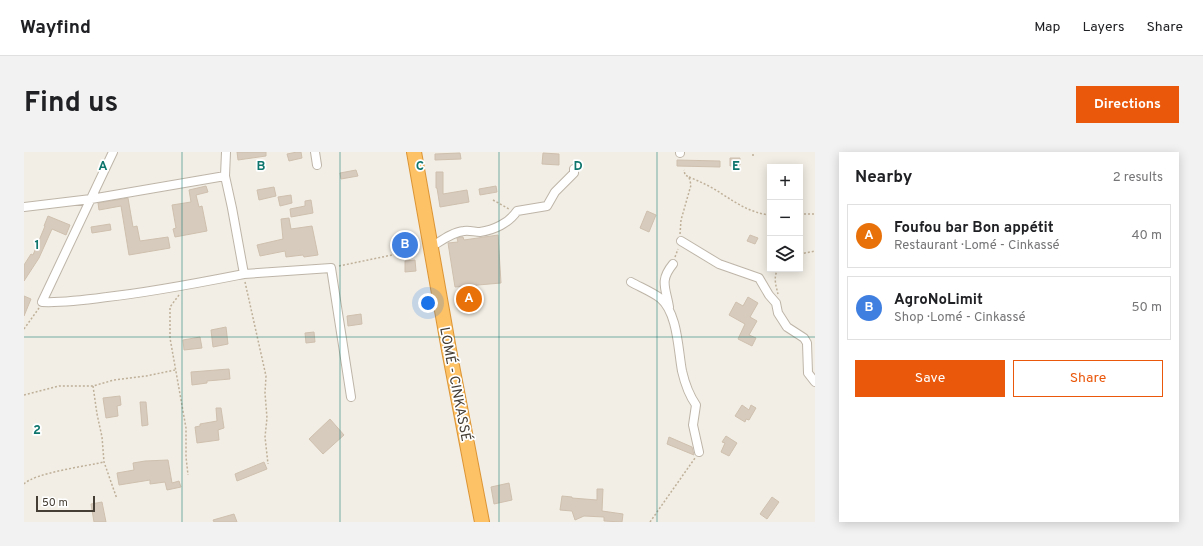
<!DOCTYPE html>
<meta charset="utf-8">
<style>
body{margin:0;font-family:Overpass,sans-serif;background:#f2f2f2;color:#202124}
.controls{position:absolute;right:12px;top:12px;display:grid;overflow:hidden;border-radius:0px;box-shadow:0 2px 10px #0003}
.controls button{width:36px;height:36px;display:grid;place-items:center;padding:0;border:0;border-bottom:1px solid #e0e0e0;background:#fff;color:#202124;font:20px sans-serif}
.scale{position:absolute;left:12px;bottom:10px;width:59px;box-sizing:border-box;padding-left:4px;border:2px solid #453e35;border-top:0;font-size:11px;line-height:14px;white-space:nowrap;color:#453e35;-webkit-text-stroke:3px #fff;paint-order:stroke}
.you{position:absolute;left:404px;top:151px;width:14px;height:14px;margin:-10px;border:3px solid #fff;border-radius:50%;background:#1a73e8;box-shadow:0 0 0 6px #1a73e833}
.badge{display:grid;place-items:center;width:26px;height:26px;border-radius:50%;background:#ea580c;color:#fff;font-size:13px;font-weight:700}
.pin{position:absolute;translate:-50% -50%;border:2px solid #fff;box-shadow:0 1px 4px #0006}
.list{margin:0;padding:0;list-style:none}
h2{display:flex;justify-content:space-between;align-items:center;height:52px;margin:0;padding:0 16px;font-size:17px}
h2 small{font-size:13px;font-weight:400;color:#757577}
.list li{display:grid;grid-template-columns:26px 1fr auto;gap:12px;align-items:center;box-sizing:border-box;height:64px;margin:0 8px 8px;padding:0 8px;border:1px solid #e0e0e0;border-radius:0px}
.list b{display:block;font-size:15px;white-space:nowrap}
.list p{margin:0;font-size:13px;white-space:nowrap;color:#757577}
.list em{font-size:13px;font-style:normal;color:#757577}
.actions{display:flex;gap:8px;padding:12px 16px}
.actions a{flex:1;padding:9px 0;border:1px solid #ea580c;border-radius:0px;text-align:center;font-size:14px;color:#ea580c}
.actions .main{background:#ea580c;color:#fff}
.icon{flex:none;width:22px;height:22px;fill:none;stroke:currentColor;stroke-width:2;stroke-linecap:round;stroke-linejoin:round}
.map{position:relative;flex:none;width:791px;height:370px;overflow:hidden;border-radius:0px}
header{display:flex;align-items:center;gap:24px;box-sizing:border-box;height:56px;padding:0 20px;background:#fff;border-bottom:1px solid #e0e0e0}
header strong{font-size:19px}
nav{display:flex;gap:22px;margin-inline-start:auto;font-size:14px}
.intro{display:flex;align-items:center;justify-content:space-between;box-sizing:border-box;height:96px;padding:0 24px}
h1{margin:0;font-size:28px}
.button{padding:10px 18px;border-radius:0px;background:#ea580c;color:#fff;font-size:14px;font-weight:700}
main{display:flex;gap:24px;padding:0 24px}
aside{flex:1;background:#fff;border-radius:0px;box-shadow:0 2px 10px #0003}
.map>svg:first-child{display:block}
</style>
<header>
<strong>Wayfind</strong>
<nav><a>Map</a><a>Layers</a><a>Share</a></nav>
</header>
<div class="intro"><h1>Find us</h1><a class="button">Directions</a></div>
<main>
<div class="map">
<svg width="791" height="370" viewBox="0 0 791 370">
<rect width="100%" height="100%" fill="#f2eee5"/>
<path fill="#d7cbbe" stroke="#cfc0ae" d="M213 0H242V4L214 8Z
M273 0H277L278 6 265 9 263 2Z
M436 1 437 7 411 8V2Z
M519 1 535 2V13L518 12Z
M706 6H716V13L706 14Z
M653 8 696 9V15L653 14Z
M332 18 334 24 317 27 316 21Z
M412 20H419V42L443 38 445 50 416 55 413 36H412Z
M182 34 184 40 172 43 175 55 178 54 183 79 151 85 149 77 152 76 148 53 167 50 165 38Z
M472 34 473 40 456 43 455 37Z
M250 35 252 44 235 48 233 38Z
M267 43 268 51 256 54 254 45Z
M104 46 109 75 113 74 116 89 144 85 146 96 105 103 97 54 75 58 74 51Z
M287 48 289 61 267 65 266 57 281 54V49Z
M623 59 632 63 625 80 616 76Z
M24 64 46 73 42 83 28 77 15 106 0 129V113L7 102 9 103 21 74H20Z
M265 66 267 77 288 74 294 103 280 105 279 103 262 105 261 99 236 104 233 93 259 87 257 67Z
M86 72 87 78 68 81 67 75Z
M474 83 477 131 431 135 424 91 434 90 433 86 437 85H439L440 88Z
M726 83 734 86 731 92 723 89Z
M391 108 392 119 381 120V109Z
M0 144 7 147 0 164Z
M724 145 734 151 726 165 733 169 725 183 732 186 728 194 714 187 721 172 705 163 712 150 719 154Z
M337 162 338 172 324 174 323 164Z
M202 175 204 192 189 195 187 178Z
M290 180 291 190 282 191 281 181Z
M176 185 178 196 160 198 159 188Z
M205 217 206 227 183 229V231L168 233 167 220Z
M96 244 97 253 93 254 94 264 82 266 79 246Z
M116 250H122L124 273 118 274Z
M718 253 725 258 727 253 732 256 725 268 722 267 721 270 711 264Z
M192 256H197L200 276 194 278 195 288 173 291 171 275 176 274V272L193 269Z
M306 267 320 283 299 302 285 287Z
M702 284 713 291 705 304 697 300 701 291 698 290Z
M645 285 668 295 670 303 643 292Z
M144 308 148 331 155 329 157 335 143 338 141 330 126 332V328L95 333 93 321 110 318 109 311 121 309Z
M240 310 243 317 213 329 211 322Z
M485 331 488 348 470 352 467 335Z
M573 337H579L578 359 599 362 598 370 580 369V365L560 364 551 368 548 359 536 358 538 344 548 345V346L573 348Z
M748 345 755 350 743 367 736 362Z
M78 350 82 370H70L67 352Z
M210 362 213 370H190L189 368Z"/>
<g fill="none" stroke-linecap="round" stroke-linejoin="round">
<defs>
<path id="street" d="M89 0 18 150C40 151 61 148 83 145 129 140 174 131 220 122L208 56 201 24 202 0
M291 0 293 13
M656 0V1
M0 55 67 47 201 24
M657 89 695 112 735 126 745 143 752 151 754 161 763 175 780 186 783 191 784 221 791 230
M407 95C417 89 428 80 440 79 445 78 451 80 456 80 470 78 485 71 493 59L523 54 531 40 550 21V17
M220 122 307 116 327 245
M607 130C616 135 628 140 636 146 654 161 654 198 658 219 661 232 665 243 672 253L669 273 675 300
M645 155C642 136 635 129 649 112"/>
<path id="highway" d="M390 0 425 198 458 370"/>
</defs>
<use href="#street" stroke="#beb5a8" stroke-width="10"/>
<use href="#highway" stroke="#dc9535" stroke-width="16"/>
<path stroke="#bfb099" stroke-width="1.5" stroke-dasharray="2 2" stroke-linecap="butt" d="M729 4V0
M665 25C677 30 688 35 698 42 714 52 727 61 746 63
M469 48 485 57
M776 62H791
M656 82 657 68 667 33 665 25 661 23 660 18
M776 102 791 99
M651 105 654 97
M315 114 397 97
M754 117C749 125 752 134 754 142
M221 130 242 224 241 241 243 266 241 285 244 312
M155 143 146 155V186L162 276V305L164 323
M0 177 15 156
M69 234 73 262 78 285 80 310 93 347
M0 243 35 234H69L90 228 122 224 151 218
M0 332C10 321 63 314 80 310
M626 370 671 306"/>
<use href="#street" stroke="#fff" stroke-width="8"/>
<use href="#highway" stroke="#fdc166" stroke-width="14"/>
</g>
<path fill="none" stroke="#0f766e" stroke-width="1" stroke-opacity="0.55" d="M158 0V370M316 0V370M475 0V370M633 0V370M0 185H791"/>
<g text-anchor="middle" stroke-width="3.5" stroke-linejoin="round" paint-order="stroke">
<g font-size="14" fill="#453e35" stroke="#fff">
<text transform="translate(432 232) rotate(79)" y="5">LOMÉ - CINKASSÉ</text>
</g>
</g>
<g font-size="13" text-anchor="middle" font-weight="bold" fill="#0f766e" stroke="#fff" stroke-width="3.5" stroke-linejoin="round" paint-order="stroke">
<text x="79" y="18">A</text>
<text x="237" y="18">B</text>
<text x="396" y="18">C</text>
<text x="554" y="18">D</text>
<text x="712" y="18">E</text>
<text x="13" y="97">1</text>
<text x="13" y="282">2</text>
</g>
</svg>
<div class="controls">
<button>+</button>
<button>−</button>
<button><svg class="icon" aria-label="layers" viewBox="0 0 24 24"><path d="M12 4l9 5-9 5-9-5zM3 14l9 5 9-5"/></svg></button>
</div>
<div class="scale">50 m</div>
<div class="you"></div>
<div class="pin badge" style="left:445px;top:147px;background:#e8710a">A</div>
<div class="pin badge" style="left:381px;top:93px;background:#3f7fe0">B</div>
</div>
<aside>
<h2>Nearby<small>2 results</small></h2>
<ul class="list">
<li><span class="badge" style="background:#e8710a">A</span><div><b>Foufou bar Bon appétit</b><p>Restaurant · Lomé - Cinkassé</p></div><em>40 m</em></li>
<li><span class="badge" style="background:#3f7fe0">B</span><div><b>AgroNoLimit</b><p>Shop · Lomé - Cinkassé</p></div><em>50 m</em></li>
</ul>
<div class="actions"><a class="main">Save</a><a>Share</a></div>
</aside>
</main>
